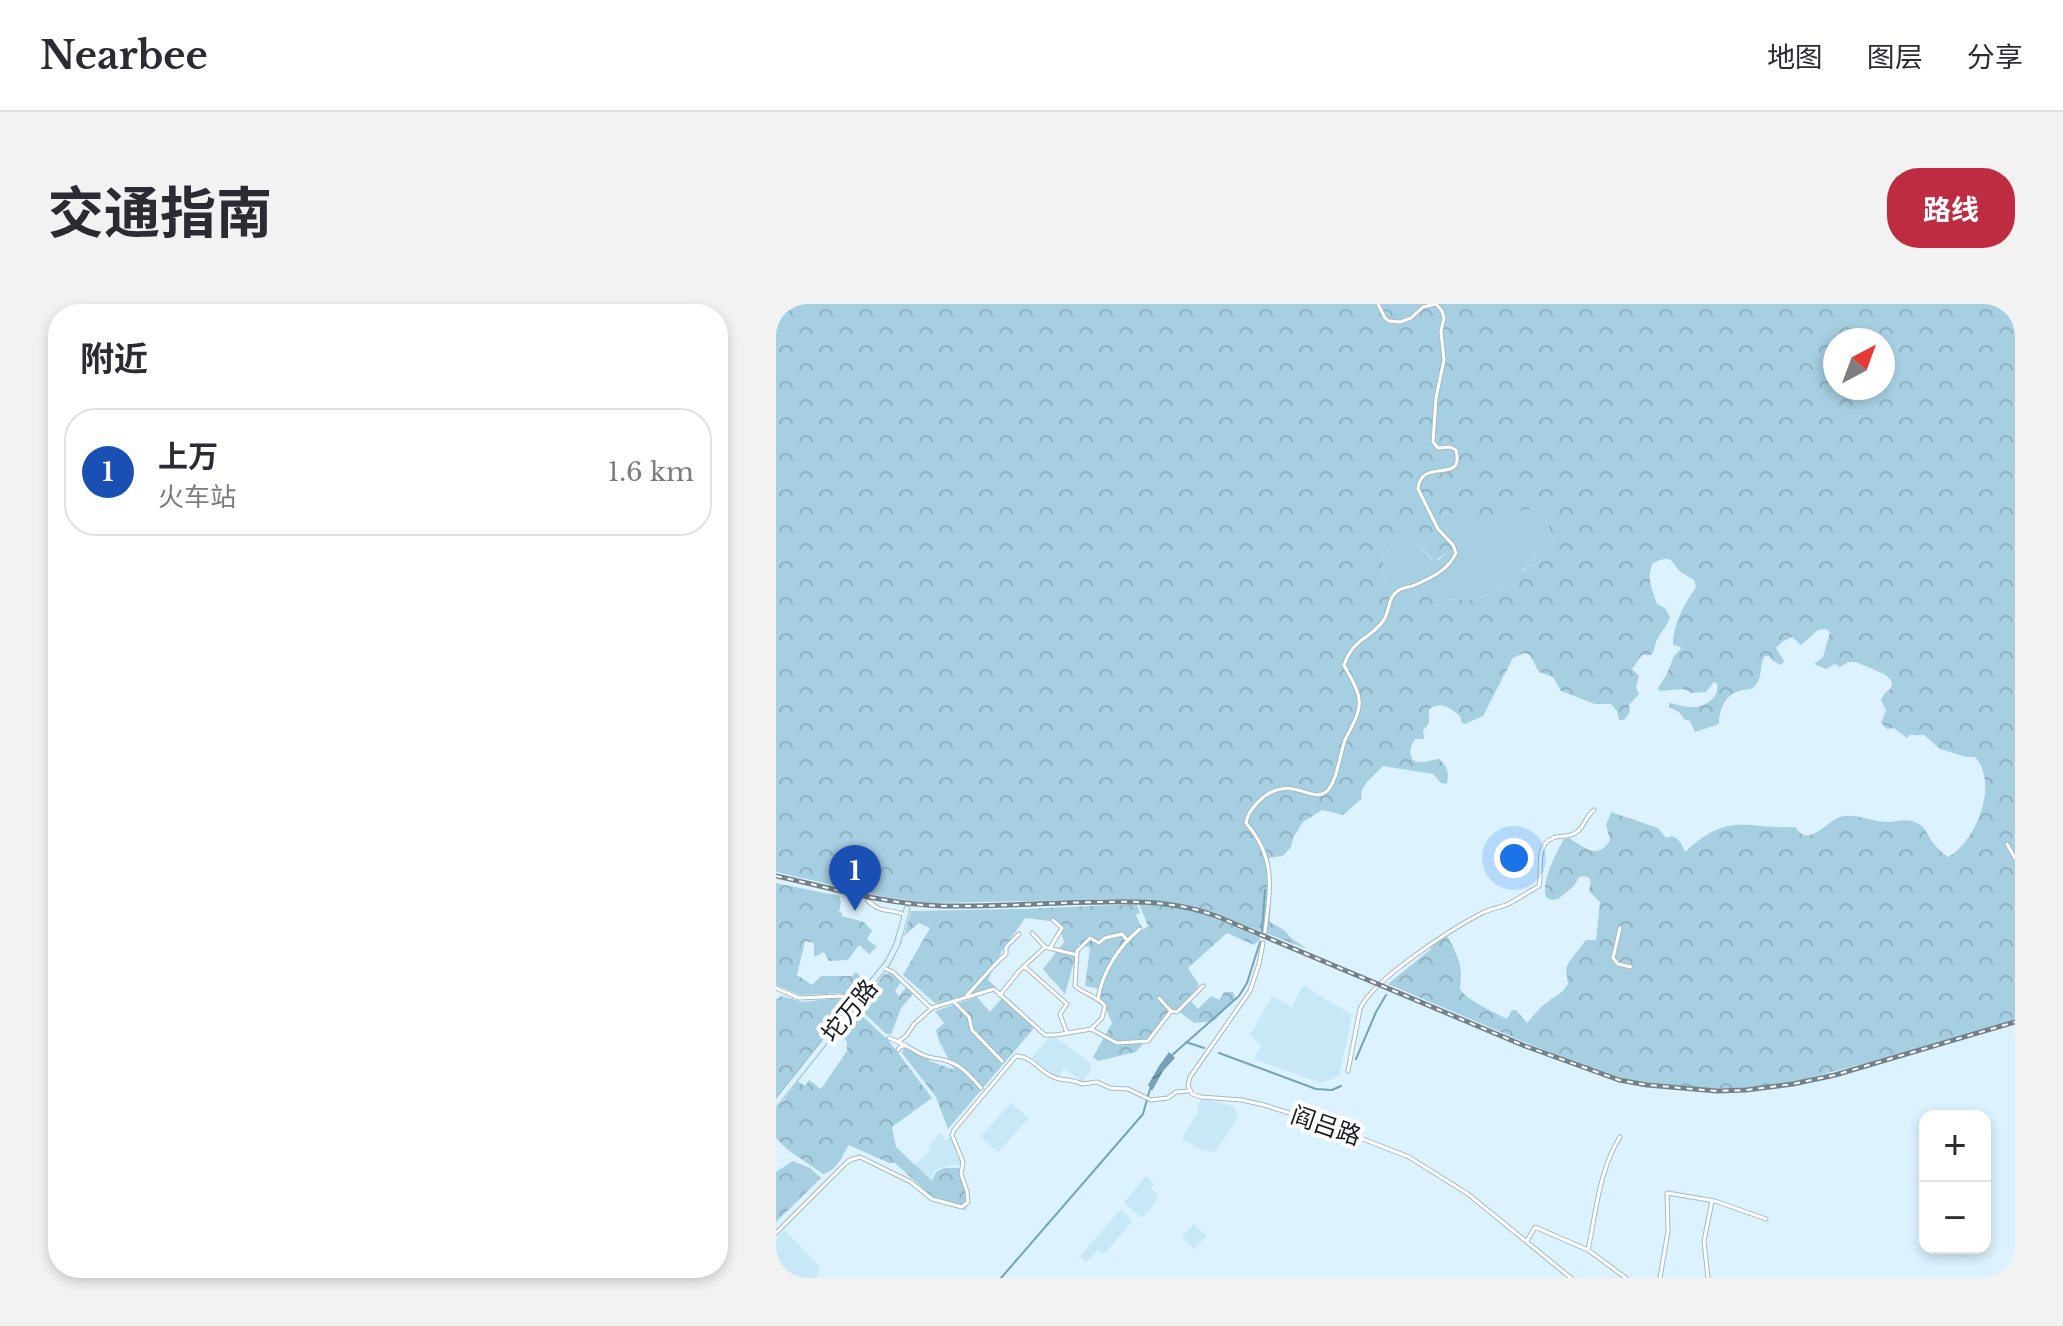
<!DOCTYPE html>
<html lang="zh">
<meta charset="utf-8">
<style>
body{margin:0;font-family:"Libre Baskerville","Noto Sans SC",serif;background:#f2f2f3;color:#2b2b33}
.controls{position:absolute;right:24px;bottom:24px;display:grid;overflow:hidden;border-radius:16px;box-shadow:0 4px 12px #0003}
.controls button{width:72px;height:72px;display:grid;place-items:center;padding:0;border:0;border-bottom:2px solid #e1e1e2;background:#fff;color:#2b2b33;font:40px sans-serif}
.compass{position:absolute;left:1047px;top:24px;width:72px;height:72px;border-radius:50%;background:#fff;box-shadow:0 4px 12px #0003;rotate:41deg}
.you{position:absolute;left:738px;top:554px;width:28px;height:28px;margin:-20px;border:6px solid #fff;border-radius:50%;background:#1a73e8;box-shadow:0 0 0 12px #1a73e833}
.badge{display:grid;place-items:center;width:52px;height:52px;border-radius:50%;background:#bd2c41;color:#fff;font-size:26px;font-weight:700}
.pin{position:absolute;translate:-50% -66px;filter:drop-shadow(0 2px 4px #0008)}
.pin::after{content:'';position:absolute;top:42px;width:28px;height:24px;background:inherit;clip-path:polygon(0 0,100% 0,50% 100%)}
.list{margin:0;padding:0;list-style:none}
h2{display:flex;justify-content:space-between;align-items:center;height:104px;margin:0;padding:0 32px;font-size:34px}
h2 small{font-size:26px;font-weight:400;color:#7c7c81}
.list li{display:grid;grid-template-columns:52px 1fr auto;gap:24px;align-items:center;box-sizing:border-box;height:128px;margin:0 16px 16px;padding:0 16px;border:2px solid #e1e1e2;border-radius:32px}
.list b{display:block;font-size:30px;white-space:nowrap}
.list p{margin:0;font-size:26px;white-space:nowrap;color:#7c7c81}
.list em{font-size:26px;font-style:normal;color:#7c7c81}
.map{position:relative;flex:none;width:1239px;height:974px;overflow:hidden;border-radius:32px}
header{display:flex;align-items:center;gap:48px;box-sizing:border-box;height:112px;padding:0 40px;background:#fff;border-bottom:2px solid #e1e1e2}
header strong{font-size:38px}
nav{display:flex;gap:44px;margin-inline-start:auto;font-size:28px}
.intro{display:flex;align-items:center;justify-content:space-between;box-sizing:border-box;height:192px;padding:0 48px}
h1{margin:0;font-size:56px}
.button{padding:20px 36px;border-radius:32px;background:#bd2c41;color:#fff;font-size:28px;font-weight:700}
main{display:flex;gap:48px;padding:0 48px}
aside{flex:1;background:#fff;border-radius:32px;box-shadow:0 4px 12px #0003}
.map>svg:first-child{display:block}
</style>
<header>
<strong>Nearbee</strong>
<nav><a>地图</a><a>图层</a><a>分享</a></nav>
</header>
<div class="intro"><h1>交通指南</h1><a class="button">路线</a></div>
<main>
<aside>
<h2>附近<small></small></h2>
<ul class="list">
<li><span class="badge" style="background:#1a4fb4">1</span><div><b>上万</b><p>火车站</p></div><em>1.6 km</em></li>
</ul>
</aside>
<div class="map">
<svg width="1239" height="974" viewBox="0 0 1239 974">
<defs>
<pattern id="forest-crowns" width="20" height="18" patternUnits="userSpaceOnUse" patternTransform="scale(2)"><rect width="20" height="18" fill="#a7cfe2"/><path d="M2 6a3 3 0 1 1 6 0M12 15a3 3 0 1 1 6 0" fill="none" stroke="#8fb1c2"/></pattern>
<pattern id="water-waves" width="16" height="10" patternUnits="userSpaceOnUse" patternTransform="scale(2)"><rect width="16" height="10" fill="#75a2b7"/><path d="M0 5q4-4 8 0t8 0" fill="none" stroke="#5f8394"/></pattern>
</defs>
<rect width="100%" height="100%" fill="#dcf3ff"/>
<path fill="#c9e8f7" d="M527 681 576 711 563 773 544 779 478 755 485 741 474 731 496 692 516 703Z
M272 734 282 735 315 760V766L307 778 288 764 283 772H278L256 754Z
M426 795 458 802 462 813 440 848 426 846 406 835 422 808V801Z
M235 799 253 814 222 848 204 833Z
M165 828 169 836 175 833 185 861H176L163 864 158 867 155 877 138 861 155 847 152 843Z
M370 872 378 880 375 885 382 890 379 899 366 914 348 899Z
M345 905 356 918 328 950 322 946 310 958 304 952Z
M417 920 431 932 418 945 406 933Z
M8 926 44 963 40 974H0V935Z"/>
<path fill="#a7cfe2" d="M758 205 770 217 779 238 776 242C768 245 756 247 758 258L747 266 741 280 736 286 728 281C715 289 704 296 689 296 678 296 671 294 661 298L652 293H643L638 282C610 288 604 277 608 251L624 233 637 235 655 255 663 256 670 248 677 232 665 219 667 210 674 209 700 224 710 225 743 207Z"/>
<path fill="url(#forest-crowns)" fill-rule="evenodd" d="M0 0H1239V716L1109 754 1010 780 974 784H915L885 782 832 771 793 757 612 680 655 645 654 641 670 630C677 643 685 656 685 671 685 674 684 682 684 684 687 695 720 709 731 715L736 706H740L751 719 766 702 787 687 792 680 790 665 793 658 810 636H820L824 598 813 587C815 577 817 571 803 573L798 582 782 595 776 596 770 593C765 578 780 549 788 535L793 534C808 543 822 557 834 536L830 521 835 508 882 524 890 534 896 532C904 536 906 540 909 548 953 507 968 525 1019 523 1022 526 1025 531 1029 531 1041 534 1056 513 1068 512 1083 510 1097 518 1112 518 1123 518 1132 513 1143 520 1151 525 1152 533 1158 540 1162 545 1167 549 1172 553 1201 537 1223 479 1199 453H1190L1164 445 1148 431H1134L1131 434 1118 424 1111 425 1105 419 1110 406 1105 396 1108 390 1115 384 1116 378 1110 371 1080 358H1072L1064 363 1059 360 1050 365 1038 360 1047 353 1054 328 1050 325 1042 326 1025 341 1016 333 1006 338 1000 344 1008 357 1005 361 996 356 993 352H989C983 360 987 375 979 382 976 386 972 385 967 386 950 389 943 404 943 420L919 428 914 417 908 415 903 408 893 403V399C900 400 908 403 914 403 929 404 944 394 941 380L938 378 930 388 916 389 907 385 884 387 882 384 890 372 898 352 904 346 905 343 897 341C897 319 908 301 920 283L918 276C914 273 910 271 906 269 893 258 899 249 877 259 870 273 876 286 881 300L889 304 894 313C891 322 886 327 882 334 878 340 880 345 875 351H866L856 365 863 372 860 383 863 390 853 401 854 408 848 416H843L841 407 835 400H819L785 387 777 373 763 368 754 351 748 349 737 354 707 412 689 420 686 419 684 412C674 404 666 397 653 405V419L647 427 648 435H639C635 442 632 448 637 456 647 461 653 456 663 455 672 463 673 468 671 480L665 479 657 470 607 462 591 478 586 486 585 495 567 511 546 506 527 518 517 534 515 543 507 552 492 554 495 568 494 618 508 626 515 634 531 645 432 607 389 598 351 595 154 599 109 593 0 568ZM1059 36H1107V84H1059ZM758 205 770 217 779 238 776 242C767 245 757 247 758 258L743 270 741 280 736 285 728 281C716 289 704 296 689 296 678 296 671 294 661 298L652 293H643L638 282C610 288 604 277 608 251L624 234 637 235 659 258 670 248 679 249 682 247C682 235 672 227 665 219L667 210 674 209 700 224 710 226 743 207Z
M0 579 63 592 65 598 63 608 66 609V612L88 618 96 627 91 635 101 643 93 650 83 641 72 656 53 657 48 648 38 653V639L29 637 21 671 36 681 45 672H76L80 668 86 674 81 682 88 687 80 697 65 689 24 691 0 681Z
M361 600 364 609 360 611 367 626 372 622 363 600 387 601 421 607 485 634 478 641 451 629 412 664 423 681 413 695 422 705 435 692 444 696 448 688H457L459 694 438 717 418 719 401 706H396L360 748 322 757 317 753 336 719 321 684 309 682 314 644 303 640 289 690 267 665 288 638 282 618 249 614 226 647 212 676 220 683 168 699H159L127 671 154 624 143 619 128 632 135 607 247 605Z
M109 669 115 670 125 678 119 687 123 692 130 683 137 690 125 704 115 731 109 729 85 706V701Z
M6 692 26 698 63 694 76 702 14 779 0 793V695Z
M201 693 214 708 226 694 258 724 172 825 160 793 126 749 128 744 132 743 154 757 178 766 163 737 160 726 168 719 159 707Z
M79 705 113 737 156 794 116 823 120 843 156 877 160 868 168 864H184L189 886 190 906 161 897 119 859H113L73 841C66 851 61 867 47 870L12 846 0 834V804L8 796 22 777 29 782 33 776 45 785 71 747V738L62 727Z
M17 857 34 864 45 874 0 918V868Z"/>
<path fill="url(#water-waves)" d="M393 748 399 754 387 767 376 787 372 781 383 762Z"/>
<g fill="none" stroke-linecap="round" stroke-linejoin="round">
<path stroke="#75a2b7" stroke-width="2" d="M486 627 489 586
M410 738 428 744
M443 749 540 785 556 786 565 782
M394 753 463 692 471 679 484 638
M580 755 600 708 610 691
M225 974 367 810 374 785"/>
<path stroke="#b4c8d2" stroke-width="3" stroke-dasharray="3 1.5" stroke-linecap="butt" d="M131 605 134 594"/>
<defs>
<path id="street" d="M1231 540 1239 554
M92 597C108 611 111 603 129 611
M844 624 837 654 842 660 855 663
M489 628C494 584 501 555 470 519 472 509 476 505 482 498 513 467 534 500 550 488 561 479 564 449 569 436 575 423 585 409 583 395 582 384 573 371 568 361 578 332 597 335 609 314 614 304 612 293 623 286 629 283 636 283 641 280 657 273 673 265 680 249L677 241 662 225 642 185C645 152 689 182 680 146L674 143 662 144 657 138 660 94 668 56 665 27 668 14 666 7 660 0 647 3 635 14 624 18 613 17 609 14 602 0
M256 629 269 643 301 651
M487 639 483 660 474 687 414 773 412 782 416 790 425 793 466 796 488 801 551 821 633 853 692 890 795 974
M274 644 286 624 277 616
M248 662 291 700 284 710 291 729
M108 664 117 668 155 704 218 685 269 731H280L315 725 341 739 372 737 395 707
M0 684 23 694 66 692 79 700
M191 691C204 678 216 662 230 650V643L243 630
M224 691 243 667 269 643
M383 694 395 707 401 708 427 682
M322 695C326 668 343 642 364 625
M178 698 193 713 196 726 226 757
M315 725 326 714 329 702C323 693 308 690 299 682L301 647 314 634 323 639 329 634 346 630 351 636
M113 734C125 738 135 745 147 751 155 755 163 754 171 757 186 761 196 774 205 784
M123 737 130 732 138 720 156 704
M122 746 124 743 130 741
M572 767 584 705C596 676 677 624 706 609 714 605 722 604 730 601 741 596 752 588 763 582 767 568 758 541 777 534 785 531 795 534 802 527 809 521 810 512 818 506
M0 929 69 860 74 856 84 853 135 878 156 895 186 903 192 898 191 887 185 870 187 858 176 831 178 826 240 752C257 752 265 770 280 774 290 777 297 775 306 780L321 778 334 784 352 785 375 796 392 794 400 788 412 787
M751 937 759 923 812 946 850 974
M812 946C820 909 823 866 844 833
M884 974 892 927 891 889 939 897 990 915
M932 974 928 937 936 897"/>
<path id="secondary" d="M0 799 112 658 121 640 131 605"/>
</defs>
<use href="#street" stroke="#a3b9c4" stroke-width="5"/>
<use href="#secondary" stroke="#a3b9c4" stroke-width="7"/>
<use href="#street" stroke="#fff" stroke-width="3"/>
<use href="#secondary" stroke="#d8f2fe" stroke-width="5"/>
<defs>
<path id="rail" d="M0 572C55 584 112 601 168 602 223 603 278 598 332 598 370 597 405 599 440 612L749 742 843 776 871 781 941 787 970 786 1017 780 1059 771 1239 718"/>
</defs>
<use href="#rail" stroke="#73828a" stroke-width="5"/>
<use href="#rail" stroke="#fff" stroke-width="2" stroke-dasharray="6" stroke-linecap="butt"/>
</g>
<g text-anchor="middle" stroke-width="8" stroke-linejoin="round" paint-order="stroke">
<g font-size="24" fill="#141c20" stroke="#fff">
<text transform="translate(74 707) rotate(-51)" y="8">坨万路</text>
<text transform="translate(550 822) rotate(19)" y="8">阎吕路</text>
</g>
</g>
</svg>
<div class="controls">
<button>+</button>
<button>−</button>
</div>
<svg class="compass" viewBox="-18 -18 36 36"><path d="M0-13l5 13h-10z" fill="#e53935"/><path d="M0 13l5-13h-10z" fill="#7c7c81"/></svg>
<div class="you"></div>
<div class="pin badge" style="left:79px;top:607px;background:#1a4fb4">1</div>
</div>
</main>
